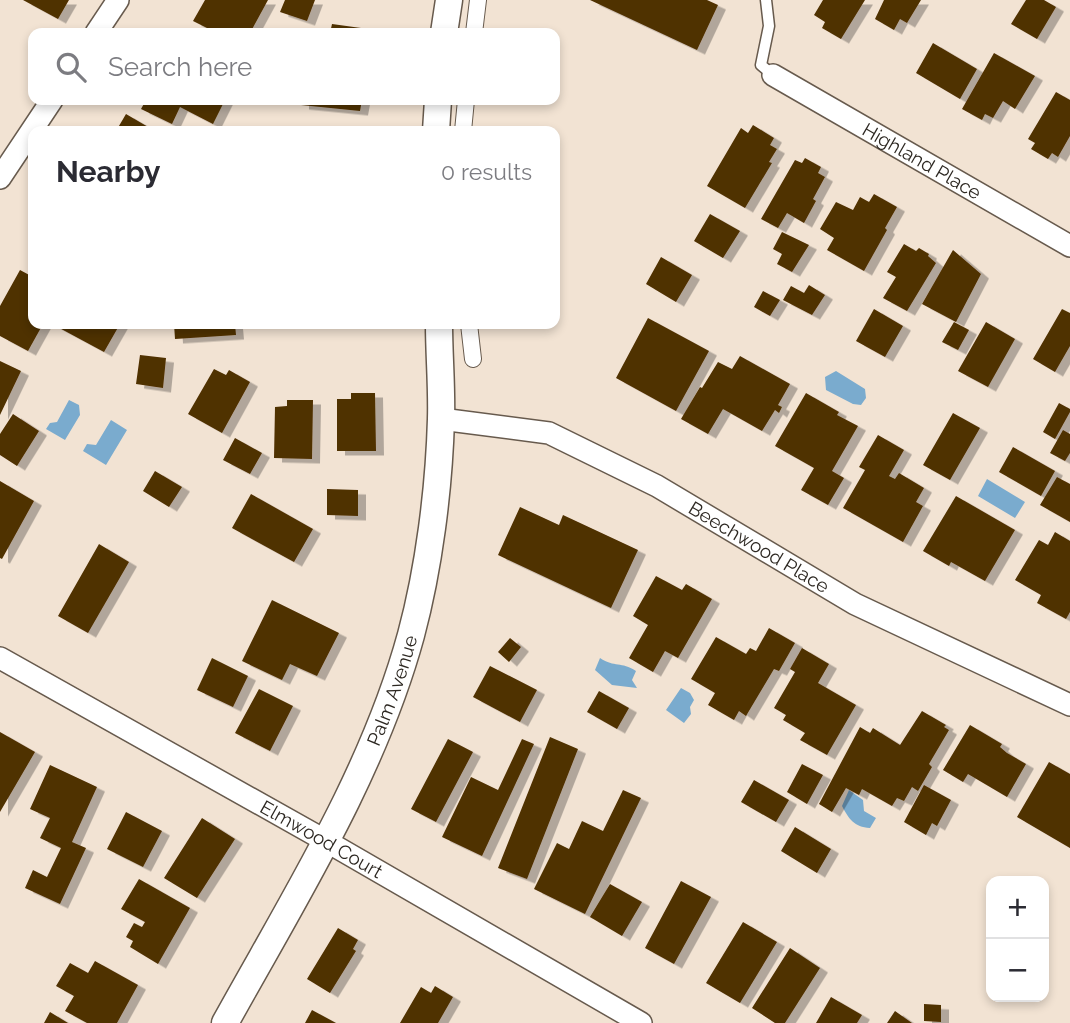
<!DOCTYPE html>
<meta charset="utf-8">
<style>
body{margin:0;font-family:Raleway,sans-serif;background:#f7f7f7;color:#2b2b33}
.controls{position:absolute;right:21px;bottom:21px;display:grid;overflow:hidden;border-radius:14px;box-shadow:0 4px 10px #0003}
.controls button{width:63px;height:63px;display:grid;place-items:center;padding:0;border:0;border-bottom:2px solid #e1e1e2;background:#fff;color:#2b2b33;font:35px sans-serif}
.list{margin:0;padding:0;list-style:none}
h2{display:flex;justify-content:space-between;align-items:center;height:91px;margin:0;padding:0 28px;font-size:30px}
h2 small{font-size:23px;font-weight:400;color:#7c7c81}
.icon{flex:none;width:38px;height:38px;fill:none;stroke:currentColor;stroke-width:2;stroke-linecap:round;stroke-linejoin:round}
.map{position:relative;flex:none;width:1070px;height:1023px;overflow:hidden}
.search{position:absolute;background:#fff;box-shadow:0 4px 10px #0003;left:28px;top:28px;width:532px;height:77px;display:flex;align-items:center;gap:18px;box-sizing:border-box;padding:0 24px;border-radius:14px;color:#7c7c81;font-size:26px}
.panel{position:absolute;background:#fff;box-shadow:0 4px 10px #0003;left:28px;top:126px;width:532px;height:203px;border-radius:14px}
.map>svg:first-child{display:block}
</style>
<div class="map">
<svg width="1070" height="1023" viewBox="0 0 1070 1023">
<defs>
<filter id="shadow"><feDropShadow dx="8" dy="4.5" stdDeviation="0" flood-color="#0004"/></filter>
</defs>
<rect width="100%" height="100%" fill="#f2e3d3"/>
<path fill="#7aabce" d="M836 371 865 389 866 398 861 405 853 404 826 390 825 377Z
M69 400 79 405 80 415 65 440 46 429 50 423 57 422Z
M111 420 127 430 106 465 83 451 87 444 96 445Z
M987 479 1025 502 1015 518 978 496Z
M600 658C615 668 621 661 636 671L632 680 637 688 612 685 595 670Z
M681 688 690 693 694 700 690 707 691 714 684 723 666 710Z
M849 790 863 800 864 811 876 818 870 828C854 827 849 819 842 806Z"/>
<path fill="#503001" filter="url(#shadow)" d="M23 0H69L58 19Z
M205 0H268L250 33H217L193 21Z
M285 0H315L307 21 280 12Z
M590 0H707L718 5 697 50Z
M823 0H865L841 39 822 28 825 22 814 15Z
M884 0H921L907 23 900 19 894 30 875 19Z
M1026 0H1044L1056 7 1037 39 1011 24Z
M332 24 361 28V33H330Z
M933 43 977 69 960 99 916 73Z
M994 53 1035 76 1015 109 1003 101 993 118 985 114 982 120 962 109Z
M1056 92 1070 100V136L1058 157 1052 153 1048 159 1031 149 1035 143 1028 139Z
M146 100H225L213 124 180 107 172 124 141 109Z
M301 100H362L360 111 301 105Z
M126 114 155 131H116Z
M753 125 774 138 770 145 777 149 769 162 772 163 745 208 707 186 741 128 748 133Z
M805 158 821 167 818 173 825 177 813 199 816 201 804 223 787 213 778 228 761 219 795 160 802 163Z
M874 194 897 207 885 228 887 230 864 271 827 250 834 238 820 229 836 202 853 210 860 197 869 202Z
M710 214 740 231 723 258 694 241Z
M782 232 809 245 792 272 777 264 782 254 773 249Z
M904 244 916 251 919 248 929 254 928 256 936 263 907 311 883 298 896 277 887 272Z
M953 250 981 274 956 322 922 304Z
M661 257 692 275 676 302 646 284Z
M20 270 33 277V324H43L28 351 0 336V306Z
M809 285 825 295 812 315 783 300 791 286 804 293Z
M763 291 780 300 770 316 754 307Z
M874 309 903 326 885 357 856 341Z
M1062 309 1070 313V346L1055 372 1033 359Z
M648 318 709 351 676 411 616 378Z
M954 322 969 330 958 350 942 342Z
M986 322 1015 339 988 387 958 371Z
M52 324H120L104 352Z
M174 324H235L236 335 175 339Z
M140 355 166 358 163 388 136 384Z
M740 356 790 384 778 405 782 407 779 413 775 410 762 431 723 409 708 434 681 419 700 387 702 388 718 362 732 369Z
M0 361 21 371 0 415Z
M214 369 226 375 229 370 250 382 222 433 188 414Z
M351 393H375L376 451H337V399H351Z
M806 393 839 412 837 415 858 426 832 471 844 478 828 505 801 490 814 468 775 446Z
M287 400H313L312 459 274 458 275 407 287 406Z
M1059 403 1070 409V412L1055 439 1043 432Z
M953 413 980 428 950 480 923 465Z
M13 414 39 431 17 466 0 455V434Z
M1063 430 1070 434V453L1065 461 1050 453Z
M878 435 904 450 889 476 895 479 899 473 924 488 916 502 923 506 903 542 843 508 865 470 859 467Z
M235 438 262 453 250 474 223 460Z
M1013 447 1055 471 1041 496 999 472Z
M155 471 182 487 169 507 143 491Z
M1057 477 1070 484V522L1040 505Z
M0 481 34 501 2 559 0 558Z
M327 489 358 490V516L327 515Z
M251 494 313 529 294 562 232 528Z
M956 496 1015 530 985 581 951 562 949 566 923 551Z
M520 507 559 525 563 515 638 550 611 608 498 555Z
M1055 532 1070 541V612L1066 619 1037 603 1041 595 1015 580 1039 540 1048 545Z
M99 544 129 562 88 633 58 616Z
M656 576 682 590 686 584 712 599 678 658 665 651 653 672 629 658 648 625 633 616Z
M272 600 339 633 317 676 290 664 282 680 242 661Z
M769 628 795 643 779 671 774 669 746 716 739 711 734 720 708 705 715 693 691 679 716 637 746 654 750 648 756 651Z
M510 638 521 647 509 662 498 652Z
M802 648 829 664 818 683 856 705 827 755 800 740 805 733 783 720 786 715 774 708 795 672 790 669Z
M212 658 248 676 233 707 197 690Z
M490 666 537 690 520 722 473 697Z
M259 689 293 706 270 751 235 733Z
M599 691 629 708 617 729 587 712Z
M922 711 946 725 944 727 949 730 929 764 932 767 918 791 912 787 904 801 897 798 892 806 862 789 859 795 846 788 832 812 819 804 860 727 870 733 873 728 900 745Z
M970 725 1002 744 1000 747 1007 753 1026 764 1007 797 968 774 963 782 943 770Z
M0 732 35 752 0 812Z
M550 737 578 749 527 879 498 868Z
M448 739 473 752 436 822 411 809Z
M522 739 534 744 482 856 442 837 471 777 498 790Z
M1049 762 1070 774V848L1017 817Z
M802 764 823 775 807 804 787 792Z
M50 765 97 787 72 842 86 848 60 904 25 888 33 870 47 877 61 848 40 838 50 818 30 809Z
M754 780 789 800 776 822 741 802Z
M924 785 951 800 937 826 932 823 926 835 904 822Z
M623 790 641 798 585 914 534 889 557 843 569 849 582 821 603 831Z
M126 812 162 831 143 867 107 849Z
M202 818 235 839 197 898 164 878Z
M795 827 831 849 817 873 781 851Z
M139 879 190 908 158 964 130 947 133 941 126 937 134 923 142 927 145 922 121 909Z
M681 881 711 897 674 964 645 948Z
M610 884 642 902 622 936 590 917Z
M743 922 777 942 740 1003 706 983Z
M338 928 358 940 353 949 356 951 330 993 307 979Z
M790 948 820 968 785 1023H775L752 1008Z
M95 961 138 985 117 1023H87L65 1011 74 996 56 986 70 963 88 973Z
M435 986 453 997 438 1023H400L421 987 431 993Z
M831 997 862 1015 857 1023H816Z
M924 1004 941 1005V1022L924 1021Z
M312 1010 336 1023H305Z
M895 1011 912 1023H887Z
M50 1012 68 1023H44Z"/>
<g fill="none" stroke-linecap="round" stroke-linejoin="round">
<defs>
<path id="service" d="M766 0 769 26 761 65 773 75"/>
<path id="pedestrian" d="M474 33 478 0
M463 131 466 100
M469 324 473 359"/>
<g id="minor">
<path d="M96 33 118 0"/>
<path id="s1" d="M773 75 1070 246"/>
<path d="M0 178 52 100"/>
<path id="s2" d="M441 419 549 433 657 486 855 604 1070 705"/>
<path id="s3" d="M0 658 326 841 641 1023"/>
</g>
<g id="tertiary">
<path d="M444 33 449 0"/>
<path d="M436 131 438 100"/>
<path id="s4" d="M225 1023C294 898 373 774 411 635 429 568 439 489 441 419 442 388 439 355 439 324"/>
</g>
</defs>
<use href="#service" stroke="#675a4d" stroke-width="13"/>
<use href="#pedestrian" stroke="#675a4d" stroke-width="18"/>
<use href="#minor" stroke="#675a4d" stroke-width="24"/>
<use href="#tertiary" stroke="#675a4d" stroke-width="29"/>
<use href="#service" stroke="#fff" stroke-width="10"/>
<use href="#pedestrian" stroke="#fff" stroke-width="16"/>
<use href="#minor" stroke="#fff" stroke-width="21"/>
<use href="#tertiary" stroke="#fff" stroke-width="26"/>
</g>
<g text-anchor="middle" stroke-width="7" stroke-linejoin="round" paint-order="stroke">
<g font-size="19" fill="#2d2822" stroke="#fdf1e4">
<text dy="7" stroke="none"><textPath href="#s1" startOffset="172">Highland Place</textPath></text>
<text dy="7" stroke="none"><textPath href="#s2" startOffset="348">Beechwood Place</textPath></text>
<text dy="7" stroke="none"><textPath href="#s4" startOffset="373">Palm Avenue</textPath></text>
<text dy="7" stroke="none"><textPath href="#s3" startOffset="369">Elmwood Court</textPath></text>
</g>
</g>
</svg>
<div class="controls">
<button>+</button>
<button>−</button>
</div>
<div class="search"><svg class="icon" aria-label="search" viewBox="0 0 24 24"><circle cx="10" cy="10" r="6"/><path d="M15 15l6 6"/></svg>Search here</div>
<section class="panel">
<h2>Nearby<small>0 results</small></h2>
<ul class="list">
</ul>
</section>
</div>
